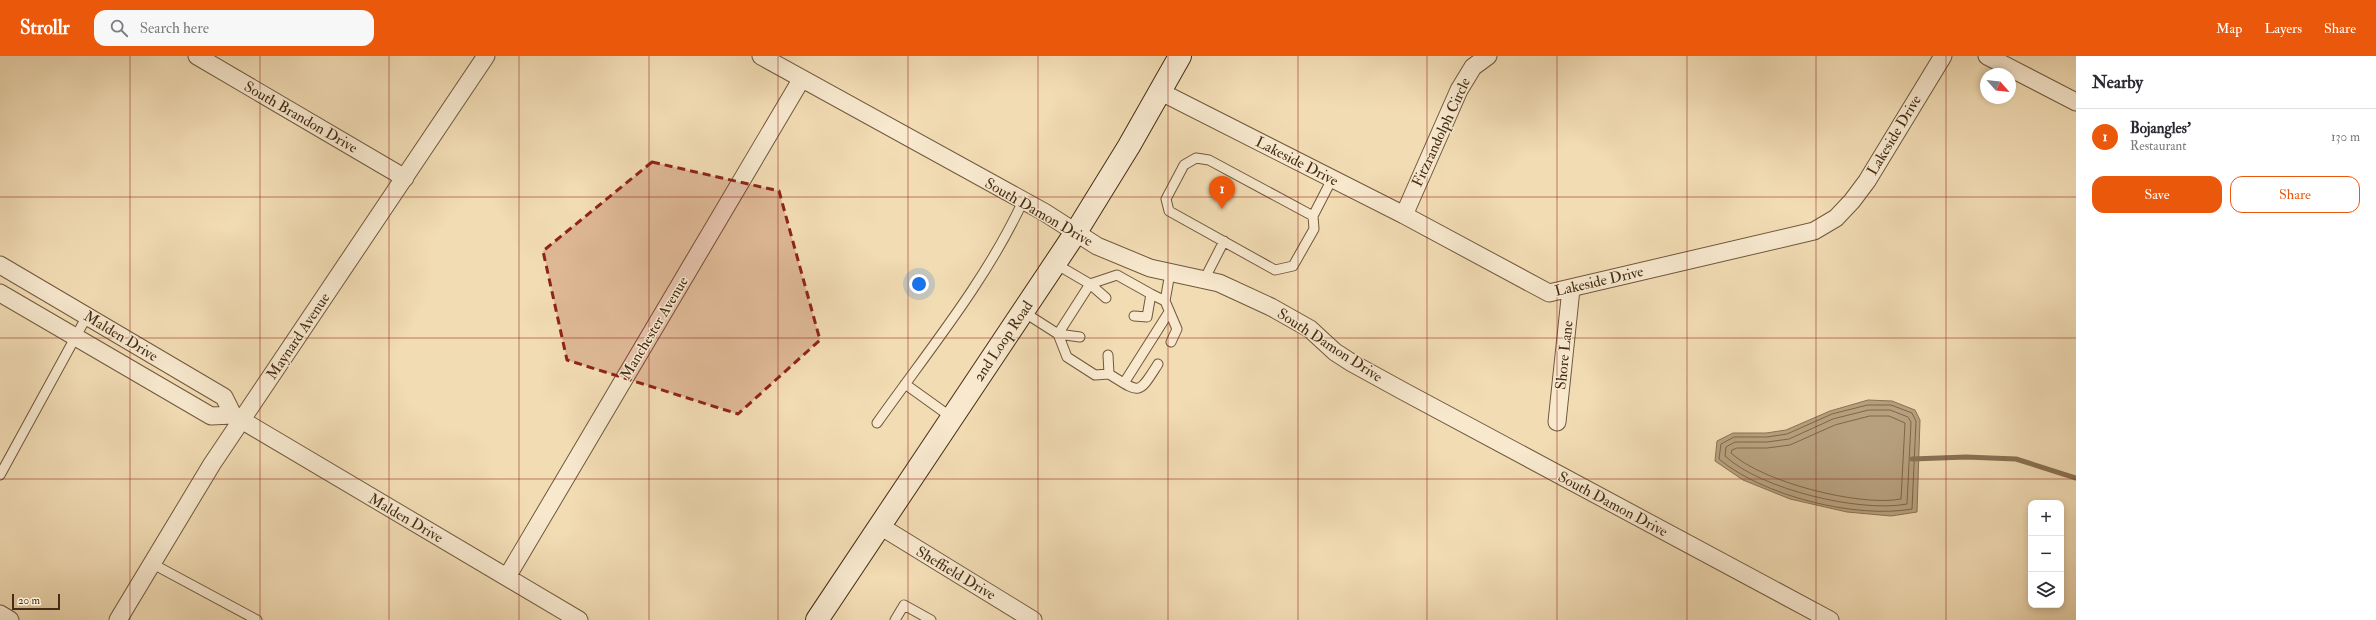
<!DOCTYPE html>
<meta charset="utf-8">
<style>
body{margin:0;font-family:"IM FELL Double Pica",serif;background:#f7f7f7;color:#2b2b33}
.controls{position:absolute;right:12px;bottom:12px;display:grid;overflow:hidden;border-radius:8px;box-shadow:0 2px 6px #0003}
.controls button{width:36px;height:36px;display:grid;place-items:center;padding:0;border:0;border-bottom:1px solid #e1e1e2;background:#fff;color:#2b2b33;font:20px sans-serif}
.compass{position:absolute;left:1980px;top:12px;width:36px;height:36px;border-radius:50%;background:#fff;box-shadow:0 2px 6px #0003;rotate:117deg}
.scale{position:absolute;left:12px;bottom:10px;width:48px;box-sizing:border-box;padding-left:4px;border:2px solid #452c14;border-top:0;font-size:11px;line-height:14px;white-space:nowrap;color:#452c14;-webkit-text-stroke:3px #f7e8ce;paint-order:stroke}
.you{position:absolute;left:919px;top:228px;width:14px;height:14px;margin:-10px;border:3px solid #fff;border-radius:50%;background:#1a73e8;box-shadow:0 0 0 6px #1a73e833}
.badge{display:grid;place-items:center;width:26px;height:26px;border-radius:50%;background:#ea580c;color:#fff;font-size:13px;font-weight:700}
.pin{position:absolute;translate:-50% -33px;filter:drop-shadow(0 1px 2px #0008)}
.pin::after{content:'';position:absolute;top:21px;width:14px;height:12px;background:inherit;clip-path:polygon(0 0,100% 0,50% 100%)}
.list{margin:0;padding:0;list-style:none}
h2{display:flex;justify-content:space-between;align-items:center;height:52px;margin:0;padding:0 16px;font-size:17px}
h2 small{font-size:13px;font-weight:400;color:#7c7c81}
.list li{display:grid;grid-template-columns:26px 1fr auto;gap:12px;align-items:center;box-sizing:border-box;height:56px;padding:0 16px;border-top:1px solid #e1e1e2}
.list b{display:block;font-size:15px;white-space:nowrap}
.list p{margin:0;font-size:13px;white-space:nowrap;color:#7c7c81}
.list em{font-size:13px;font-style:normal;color:#7c7c81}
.actions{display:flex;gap:8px;padding:12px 16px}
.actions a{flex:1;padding:9px 0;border:1px solid #ea580c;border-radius:12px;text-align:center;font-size:14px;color:#ea580c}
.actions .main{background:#ea580c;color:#fff}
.icon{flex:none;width:22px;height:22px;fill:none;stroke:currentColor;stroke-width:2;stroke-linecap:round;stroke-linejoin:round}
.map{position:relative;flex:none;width:2076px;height:564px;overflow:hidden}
header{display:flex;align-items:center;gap:24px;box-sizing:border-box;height:56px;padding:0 20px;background:#ea580c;color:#fff}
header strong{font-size:19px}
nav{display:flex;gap:22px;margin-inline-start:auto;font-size:14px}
.search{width:280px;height:36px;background:#f7f7f7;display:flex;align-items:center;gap:10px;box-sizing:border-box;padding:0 14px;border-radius:12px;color:#7c7c81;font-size:15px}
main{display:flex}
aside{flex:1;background:#fff}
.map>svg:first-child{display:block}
</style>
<header>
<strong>Strollr</strong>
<div class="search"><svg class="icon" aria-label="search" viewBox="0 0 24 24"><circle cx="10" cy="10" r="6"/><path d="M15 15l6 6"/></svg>Search here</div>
<nav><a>Map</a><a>Layers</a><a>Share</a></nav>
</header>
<main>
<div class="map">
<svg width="2076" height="564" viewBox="0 0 2076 564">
<rect width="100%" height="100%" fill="#f2dcb4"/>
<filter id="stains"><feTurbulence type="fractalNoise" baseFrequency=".005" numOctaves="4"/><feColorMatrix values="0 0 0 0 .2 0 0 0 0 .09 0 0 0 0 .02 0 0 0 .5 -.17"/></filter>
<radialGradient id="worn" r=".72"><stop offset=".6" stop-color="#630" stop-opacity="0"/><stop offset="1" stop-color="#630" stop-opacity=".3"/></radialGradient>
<path fill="#b7a07e" stroke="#897254" d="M1868 344 1892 345 1915 354 1920 364 1917 456 1891 460 1847 456 1790 443 1743 424 1715 405 1717 385 1733 377H1766L1786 374 1830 355Z"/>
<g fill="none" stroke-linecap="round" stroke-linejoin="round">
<path stroke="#7e6649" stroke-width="1" d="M1868 349H1891L1912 357 1916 365 1912 453C1856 463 1763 440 1719 403L1721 388 1734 381H1767L1787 378 1832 358Z
M1869 354H1890L1908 361 1911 366 1907 448C1860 457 1760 433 1725 400L1726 391 1735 386H1767L1789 383 1833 363Z
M1870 360H1889L1905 367 1901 443C1860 451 1762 426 1731 397L1732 394 1737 392H1767L1790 389 1835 369Z"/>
<path stroke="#897254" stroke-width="5" d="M1912 403 1966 401 2016 403 2076 422"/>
<defs>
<path id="lane" d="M1313 160 1314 173 1293 210 1275 214 1169 155 1166 143 1184 109 1196 102 1209 104 1313 160 1332 123
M1054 207 1090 228 1058 278 1080 281
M1204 224 1224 185
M1151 238 1165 245 1170 217
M1106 242 1090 228 1117 219 1151 238 1147 261 1134 260
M1165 245 1177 273 1171 286
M1022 255 1058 278 1067 301 1095 319 1109 318 1108 299
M1109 318C1141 338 1138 339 1158 308
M1124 327 1169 256
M905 328 951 361
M877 367C928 295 986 225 1023 145
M0 419 87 260
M151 507 257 564
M895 564 904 549 931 564"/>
<path id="street" d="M197 0 405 122
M761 0 1044 156 1097 190 1150 212 1219 227 1271 251 1310 273 1335 296 1352 307 1403 335 1830 564
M1987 0 2076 46
M1161 36 1404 159 1549 237 1814 175 1836 162 1852 145 1867 125 1943 0
M1404 159 1459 34 1473 11 1488 0
M0 209 224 341 233 359 211 360 0 237
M233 359 579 564
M1557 366 1571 233
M880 470 1033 564
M507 521 801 24
M0 558 10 564
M118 564 212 408 486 0"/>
<path id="secondary" d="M817 564 1076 176 1129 90 1180 0"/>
</defs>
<use href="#lane" stroke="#70583c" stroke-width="11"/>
<use href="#street" stroke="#70583c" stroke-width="19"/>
<use href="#secondary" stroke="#452c14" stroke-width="24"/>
<use href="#lane" stroke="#f7e8ce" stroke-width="9"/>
<use href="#street" stroke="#f7e8ce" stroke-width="17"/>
<use href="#secondary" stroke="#f7e8ce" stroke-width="22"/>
</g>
<path fill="#8f2418" fill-opacity="0.2" stroke="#8f2418" stroke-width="3" stroke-dasharray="8 5" stroke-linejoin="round" d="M652 106 779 135 820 284 738 358 567 304 543 195Z"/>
<path fill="none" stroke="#8f2418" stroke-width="1" stroke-opacity="0.55" d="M130 0V564M260 0V564M389 0V564M519 0V564M649 0V564M778 0V564M908 0V564M1038 0V564M1168 0V564M1298 0V564M1427 0V564M1557 0V564M1687 0V564M1816 0V564M1946 0V564M0 141H2076M0 282H2076M0 423H2076"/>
<g text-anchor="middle" stroke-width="3" stroke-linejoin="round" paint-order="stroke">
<g font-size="15" fill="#452c14" stroke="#f7e8ce">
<text transform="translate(301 61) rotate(30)" y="5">South Brandon Drive</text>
<text transform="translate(1441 76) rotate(-65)" y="5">Fitzrandolph Circle</text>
<text transform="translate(1894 79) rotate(-59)" y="5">Lakeside Drive</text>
<text transform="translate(1297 105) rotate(27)" y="5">Lakeside Drive</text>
<text transform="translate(1039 156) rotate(30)" y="5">South Damon Drive</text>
<text transform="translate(1599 225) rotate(-13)" y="5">Lakeside Drive</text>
<text transform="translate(654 272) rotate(-59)" y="5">Manchester Avenue</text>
<text transform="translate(121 280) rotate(31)" y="5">Malden Drive</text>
<text transform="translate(298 280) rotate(-56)" y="5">Maynard Avenue</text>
<text transform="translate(1003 285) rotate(-56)" y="5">2nd Loop Road</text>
<text transform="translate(1330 289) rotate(33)" y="5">South Damon Drive</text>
<text transform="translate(1564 299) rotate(-84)" y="5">Shore Lane</text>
<text transform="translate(1613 448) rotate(28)" y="5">South Damon Drive</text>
<text transform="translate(406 462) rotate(30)" y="5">Malden Drive</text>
<text transform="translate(956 517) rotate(31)" y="5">Sheffield Drive</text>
</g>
</g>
<rect width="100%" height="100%" filter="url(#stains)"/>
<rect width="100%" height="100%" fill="url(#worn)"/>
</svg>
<div class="controls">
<button>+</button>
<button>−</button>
<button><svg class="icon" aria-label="layers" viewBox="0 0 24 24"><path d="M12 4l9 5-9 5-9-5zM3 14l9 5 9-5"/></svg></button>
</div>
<svg class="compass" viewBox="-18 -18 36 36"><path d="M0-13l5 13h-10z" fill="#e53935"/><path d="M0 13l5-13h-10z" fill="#7c7c81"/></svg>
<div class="scale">20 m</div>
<div class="you"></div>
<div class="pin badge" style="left:1222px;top:153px">1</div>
</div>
<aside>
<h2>Nearby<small></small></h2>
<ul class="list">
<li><span class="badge">1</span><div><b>Bojangles'</b><p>Restaurant</p></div><em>130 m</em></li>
</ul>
<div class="actions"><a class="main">Save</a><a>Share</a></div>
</aside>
</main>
